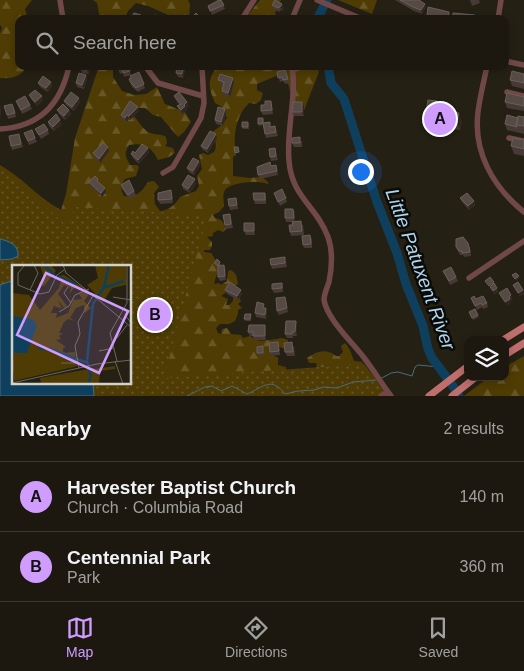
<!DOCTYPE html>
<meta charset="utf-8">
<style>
body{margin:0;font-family:Arial,sans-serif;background:#29251d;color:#f1f3f6}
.controls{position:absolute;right:15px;bottom:15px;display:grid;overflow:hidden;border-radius:10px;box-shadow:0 2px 8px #0003}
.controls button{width:45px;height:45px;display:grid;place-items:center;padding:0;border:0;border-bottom:1px solid #3a372f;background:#1c180f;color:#f1f3f6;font:25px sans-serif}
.you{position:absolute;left:360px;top:171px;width:18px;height:18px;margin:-12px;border:4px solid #fff;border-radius:50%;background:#1a73e8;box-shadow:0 0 0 8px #1a73e833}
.badge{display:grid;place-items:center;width:32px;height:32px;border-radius:50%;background:#d09dff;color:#111;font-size:16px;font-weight:700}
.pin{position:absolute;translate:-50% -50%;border:2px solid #fff;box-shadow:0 1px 5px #0006}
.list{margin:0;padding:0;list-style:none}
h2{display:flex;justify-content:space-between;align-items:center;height:65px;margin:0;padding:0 20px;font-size:21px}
h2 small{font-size:16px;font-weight:400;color:#a0a09e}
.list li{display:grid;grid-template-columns:32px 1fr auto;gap:15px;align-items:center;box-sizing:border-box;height:70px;padding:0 20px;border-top:1px solid #3a372f}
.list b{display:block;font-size:19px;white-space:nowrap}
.list p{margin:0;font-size:16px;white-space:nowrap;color:#a0a09e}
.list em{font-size:16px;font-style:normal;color:#a0a09e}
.icon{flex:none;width:28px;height:28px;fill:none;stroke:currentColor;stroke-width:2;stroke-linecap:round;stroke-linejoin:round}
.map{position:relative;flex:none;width:524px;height:396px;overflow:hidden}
.search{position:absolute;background:#1c180f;box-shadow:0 2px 8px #0003;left:15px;right:15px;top:15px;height:55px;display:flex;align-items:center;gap:12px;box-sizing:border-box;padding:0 18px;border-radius:10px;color:#a0a09e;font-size:19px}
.sheet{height:205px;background:#1c180f}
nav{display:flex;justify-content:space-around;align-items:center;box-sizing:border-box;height:70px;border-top:1px solid #3a372f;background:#1c180f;font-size:14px;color:#a0a09e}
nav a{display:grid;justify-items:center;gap:2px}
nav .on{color:#d09dff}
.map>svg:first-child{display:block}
</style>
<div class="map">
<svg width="524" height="396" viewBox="0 0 524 396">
<defs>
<pattern id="forest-firs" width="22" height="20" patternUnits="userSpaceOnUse" patternTransform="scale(1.25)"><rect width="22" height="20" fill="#4e3c04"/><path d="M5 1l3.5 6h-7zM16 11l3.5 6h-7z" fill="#675727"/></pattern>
<pattern id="park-dots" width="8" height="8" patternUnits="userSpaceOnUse" patternTransform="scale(1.25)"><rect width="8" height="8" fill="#4e3c04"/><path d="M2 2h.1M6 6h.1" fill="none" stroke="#675727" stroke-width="1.8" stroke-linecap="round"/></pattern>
</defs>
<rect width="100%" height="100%" fill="#252014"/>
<path fill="url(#forest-firs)" d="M0 0H32L25 9 28 19H19V66H27C21 77 11 79 0 78V33L2 28 0 25Z
M93 0H188L190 4 189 19H168V15L148 6 136 3 128 11 125 19H100L97 3Z
M260 0H281L275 13 278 19H245Z
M338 0H377L372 14Z
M99 66H113V77L122 91 134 95 146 94 157 87 165 104 185 112 191 122 184 132 178 137 161 117 153 115 145 108H136L130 116 135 117C141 125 144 132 154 134 159 135 162 134 166 137L167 143 165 146 173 148 175 153 169 157 158 160C152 147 143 142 129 145 124 153 125 156 130 165H137L139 167 136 176 125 179C121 185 120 189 124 196 135 198 142 192 148 182L154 181 159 187 154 193 155 204 160 211C168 211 176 204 180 197L196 191 199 186 197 176 202 169 199 155 203 153 208 155 214 152C218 144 215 140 211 133L222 125 227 118 222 107 215 103C209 88 206 80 218 66H299L300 69 306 70 316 66 319 72 304 110 297 113C289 102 292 88 285 77L276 76 257 84V90L263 93 261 100 256 104 249 103C235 117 233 136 236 155L233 157V176L249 178 262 177 269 183 267 184C260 180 231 182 225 190 222 195 224 201 224 206L219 212 213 215 215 218C221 219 225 223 226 229L223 232 218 230 213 233V236L207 237 212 242V246L210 250H204V252L211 253C223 271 218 268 214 284L219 283 221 285 227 281 228 271 231 270C237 274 237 278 238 284L221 296 228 299 226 305H229L233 301V298L238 295 241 301 238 304 242 308 238 310V314L235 321 229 324H220L216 328 218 333 221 334 222 329 227 328 231 334 241 335 243 338 250 336C252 337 254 339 257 340 261 342 277 339 282 338L288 340V343L285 349 277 346 273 355 278 358V365L286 367V373L317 369 316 363H309L307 358C317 351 326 348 336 356H339L343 352 341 346 345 343 350 350 354 361 363 362 361 366 371 373 378 383 142 396 130 266H14L0 229V165C22 177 38 198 61 210L66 194 75 138Z
M524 356V396H464L489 377H505V367Z"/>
<path fill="url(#park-dots)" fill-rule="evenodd" d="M0 168 4 169 68 227 75 207 207 215 164 378 364 364 388 396H0ZM14 266H130V382H14Z"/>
<path fill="#0e405e" stroke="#496c7e" d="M0 239C9 241 19 245 18 256L12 259 0 260Z
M14 280V382H93L94 396H0V285Z"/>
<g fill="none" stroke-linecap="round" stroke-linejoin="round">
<path stroke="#496c7e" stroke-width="1" d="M380 379 391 373 398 372 412 376 415 367 418 365 439 367
M187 396 205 387 212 386 221 391 232 386 247 394C264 387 271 376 285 394L298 391 314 390 324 387 337 388 353 382 376 380"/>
<path stroke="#0e405e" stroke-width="9" d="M317 19 327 0
M328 66 331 83 344 99 377 202 397 253 406 284 423 326 428 349 432 358 453 386 459 396"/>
<path stroke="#704848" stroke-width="5.5" d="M60 0 63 19
M317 0 362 19
M242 19 254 0
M292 19 300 0
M498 19 501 0
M505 61 524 65
M145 66 158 83 203 96
M292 66C297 98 286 129 289 161 292 198 317 206 328 237 333 251 332 267 329 282 327 288 324 294 324 300 327 319 353 343 365 359 374 371 382 384 391 396
M487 66C484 81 480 96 478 112 473 152 493 187 524 212
M507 92 524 96
M0 129C39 127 61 104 69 66
M509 138 524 141
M163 173 173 167 201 118 204 103 202 66
M469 278 524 241
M381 396 388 392"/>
<path stroke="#bf6e6e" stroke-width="7" d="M503 340 524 327
M505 355 524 343
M429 396 468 366
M452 396 476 377"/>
</g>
<path fill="#473935" d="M221 0 225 9 212 15 208 6Z
M395 0H419L426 7 422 14 414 11Z
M470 0H479L480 3 472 6Z
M272 5 284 8 282 11 280 10 279 12 274 9Z
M449 12 451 16 450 19H428L427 15Z
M49 66H60L59 68 49 67Z
M90 66 89 74 82 73 81 69Z
M117 66H133V67L129 69 131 75 124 77 123 73 120 74Z
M186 66 183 78 178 77 176 73Z
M218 66H228L227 71 219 69Z
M285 70 290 83 285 84 283 81 280 82 277 72Z
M139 72 145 88 138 92 132 87 129 79Z
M524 74V89L512 86 510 80Z
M86 75 87 79 84 89 77 87 76 83Z
M233 78 234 82 230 97 223 95 222 91 223 85 220 84 218 80Z
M51 82 52 86 48 92 40 87 38 83Z
M29 95 43 100 37 106 31 99Z
M174 96 189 106 186 108 187 110 182 114 179 110 177 106 179 105 176 100Z
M524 97V111L507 108 505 102Z
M16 101 30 105 32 109 22 114Z
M64 101 80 102 74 111 66 105Z
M437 101 440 109V110L462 121 460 130 428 126 425 118Z
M265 105H272L273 114 263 115 261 111Z
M304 106V116H294L292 112Z
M14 108 16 117 8 119 7 115Z
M57 110H69L71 114 65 120 59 114Z
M139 111 130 120 129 119 127 122 122 119 121 115Z
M226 113 223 126 216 124 215 120Z
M524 117V134L507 130 505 124 518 118Z
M263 118 264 123 276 130 278 136 266 138 263 125 259 126 258 124Z
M48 122 62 124 54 131 49 126Z
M248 124 249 129H243L242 127Z
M35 129 48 130 49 134 41 139Z
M32 130 37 142 29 145 24 133Z
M20 138 23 147 12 150 11 146Z
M217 138 208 153 202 149 201 146Z
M524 140V156L514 154 511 146Z
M302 141V147H294L292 143Z
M148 148 149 152 139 164 133 158 131 154Z
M275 148 278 160 271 161 270 157Z
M109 151 100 163 94 157 93 153Z
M199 161 200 165 194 175 189 172 187 168Z
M276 165 278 175 260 179 258 175 271 166Z
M129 180 136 195 129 199 122 189 121 185Z
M89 182 100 183 106 192 102 197 90 186Z
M196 183 190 193 183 189 182 185Z
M265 193 266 197V204H255L254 200Z
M274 193 286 198 287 202 280 206Z
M172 194 173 203 160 204 158 200Z
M236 198 238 209 230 210 229 206Z
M460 198 474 201 475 205 469 210 462 202Z
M293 209 295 213V222L303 225 304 235 291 236 290 232 295 222H286L285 218Z
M231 218 233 228 226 229 225 225Z
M255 227V235H246L244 231Z
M310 235 312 239V248H304L303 245Z
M456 247H470L471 256 464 257 463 255H460Z
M286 261 287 267 272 269 271 265Z
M214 263 221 264 220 266 226 269V280L220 281 218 277V267L215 265Z
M443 271 456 277 458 281 450 285Z
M282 283 283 287V292L274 293 272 289Z
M225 290 242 294 238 300 227 294Z
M471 298 487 303 488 307 483 309 482 307 477 310Z
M286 301 288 312 279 315 277 311Z
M265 308 267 312 266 319 256 317 255 313Z
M475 309 479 317 473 320 469 312Z
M251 316V321H245L244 319Z
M296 321 297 325V336H293V338H287L285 334Z
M266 329V340H254L253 336H250L248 332Z
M279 346 280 355 271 356 270 352Z
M294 346 295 356H287L285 352Z
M264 348V355H258L257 353Z"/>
<path fill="#332821" d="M282 4 284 8 282 11 280 7Z
M425 4 426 7 422 14 421 10Z
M449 12 451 16 450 19H448Z
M88 66H90L89 74 87 70Z
M184 66H186L183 78 182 74Z
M86 75 87 79 84 89 82 85Z
M233 78 234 82 230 97 228 93Z
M51 82 52 86 48 92 46 88Z
M42 96 43 100 37 106 35 102Z
M79 98 80 102 74 111 72 107Z
M437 101 440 109 439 112 436 108Z
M187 102 189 106 186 108 187 110 182 114 181 110 184 105Z
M302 102 304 106V116L302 112Z
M0 105 1 108V119L0 115Z
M138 107 139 111 130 120 129 116Z
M225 109 226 113 223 126 221 122Z
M69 110 71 114 65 120 64 116Z
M459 113 462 121 460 130 457 122Z
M127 115 129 119 127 122 125 118Z
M60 120 62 124 54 131 53 127Z
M216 134 217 138 208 153 207 149Z
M108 147 109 151 100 163 99 159Z
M148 148 149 152 139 164 138 160Z
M199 161 200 165 194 175 193 171Z
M195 179 196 183 190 193 188 189Z
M105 188 106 192 102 197 101 193Z
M474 201 475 205 469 210 468 206Z
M293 209 295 213V222L294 218Z
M254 223 255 227V235L254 231Z
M224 265 226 269V280L225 276Z
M519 276V278L516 281 515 279Z
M497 288 499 292 494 295 493 291Z
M241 290 242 294 238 300 237 296Z
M523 290 524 294 520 297 518 293Z
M511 295 513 299 511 301V303L507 306 505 302 509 297Z
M266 308 267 312 266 319 265 315Z
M296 321 297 325V336L295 332Z
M265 325 266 329V340L265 336Z"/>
<path fill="#564a45" stroke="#6a5f5a" d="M219 0H221L224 5 210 11 208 6Z
M275 0 282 4 280 7H279L278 8 272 5Z
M400 0H419L425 4 421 10 413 7Z
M428 7 449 12 448 19H444L427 15Z
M134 13 141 15V19H130Z
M196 13 200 17 199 19H190Z
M453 13 475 15 474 19H452Z
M155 15 163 17 162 19H155Z
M81 66H88L87 70 81 69Z
M117 66H128L130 71 123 73 122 69 119 70Z
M177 66H184L182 74 176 73Z
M285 70 288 79 283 80 282 77 278 78 277 72Z
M512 71 524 74V83L510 80Z
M139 72 144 84 136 88 131 83 129 79 131 78 130 76Z
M79 73 86 75 82 85 76 83Z
M220 74 233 78 228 93 222 91 224 82 218 80Z
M43 76 51 82 46 88 38 83Z
M35 90 42 96 35 102 29 95Z
M71 92 79 98 72 107 64 101Z
M179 92 187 102 184 105 185 106 181 110 177 106 181 104 174 96Z
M507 93 524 97V106L505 102Z
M25 96 30 105 21 110 16 101Z
M428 100 437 101 436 108H438V110L459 113 457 122 425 118Z
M130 101 138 107 129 116 127 115 125 118 121 115Z
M265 101H271L272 110 261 111V105H265Z
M293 102H302V112H292Z
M12 104 15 113 7 115 4 106Z
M63 104 69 110 64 116 57 110Z
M218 107 225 109 221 122 215 120Z
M56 114 60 120 53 127 48 122Z
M507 115 518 118 516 125 517 127 505 124Z
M518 116 524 117V126L516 125Z
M258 118H263V123L258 124Z
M242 122H248V127H242Z
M270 122V127L275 126 276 132 265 134 263 123Z
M44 124 48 130 39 135 35 129Z
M32 130 35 138 28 141 24 133Z
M210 131 216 134 207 149 201 146Z
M19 134 21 144 11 146 9 136Z
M300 137V143H292V138Z
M513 138 524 140V149L511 146Z
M103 143 108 147 99 159 93 153Z
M142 144 148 148 138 160 131 154 133 151 135 153Z
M234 147H238L239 152 235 153Z
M275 148 276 156 270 157 269 149Z
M193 158 199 161 193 171 187 168Z
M270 162 271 166 276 165 277 171 258 175 257 167Z
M188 175 195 179 188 189 182 185Z
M95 176 98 179 97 181 105 188 101 193 89 182Z
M129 180 134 191 128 195 121 185Z
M282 189 286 198 278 202 274 193Z
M171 190 172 199 158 200V193Z
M253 193H265V200H254Z
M467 193 474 201 468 206 460 198Z
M236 198 237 205 229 206 228 199Z
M285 209H293L294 218H285Z
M230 214 231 224 225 225 223 215Z
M301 221 302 231 290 232 289 225H293L292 222Z
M244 223H254V231H244Z
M310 235 311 244 303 245 302 236Z
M463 237 468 243 470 252 462 253V251H459L456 247V239Z
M285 257V263L271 265 270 259Z
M217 259 220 262 218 266 214 263Z
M224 265 225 276 218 277V266Z
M451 267 456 277 449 281 443 271Z
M516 273 519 276 515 279 512 275Z
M490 277 494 282 489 286 485 281Z
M230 282 241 290 237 296 225 290Z
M518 282 523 290 518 293 513 285Z
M282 283V288L272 289V284Z
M494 283 497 288 493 291 490 287Z
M507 288 511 295 509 297 510 299 505 302 499 293Z
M474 296 476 299 483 296 487 303 482 305 481 303 475 306 471 298Z
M285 297 287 308 277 311 276 298Z
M257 302 264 304 263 308H266L265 315 255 313Z
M475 309 478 315 472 318 469 312Z
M245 314H251L250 319H244Z
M286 321H296L295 332H292V334H285Z
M249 325H265V336H253V332H248Z
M278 342 279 351 270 352 269 343Z
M292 342 293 352H285L284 343Z
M263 346V353H257V347Z"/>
<g text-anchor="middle" stroke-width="5" stroke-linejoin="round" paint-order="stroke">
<g font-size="19" font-style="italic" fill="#acd5f4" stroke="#0c0a05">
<text transform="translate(421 269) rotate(70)" y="7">Little Patuxent River</text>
</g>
</g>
<g transform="translate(12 265)">
<rect width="119" height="119" fill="#252014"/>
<path d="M82 103 86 119H29L28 113Z" fill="#4e3c04"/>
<path d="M28 0H39L44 6 32 21 26 19 32 13ZM83 0H114V20L100 23 91 37 75 20 86 13ZM52 10 73 24 64 21 57 29 59 23 52 20 46 29 55 41 52 43 46 35 50 44 42 41 39 48H45L44 53 56 48 61 35 70 34 67 29 76 26 77 29 72 36 79 43 73 48 72 40 64 43 58 53 63 56 56 54 52 57 47 68H51L47 71 49 74 44 75 54 82 51 83V88L63 87 64 91 0 108V95L39 86 0 51V28L17 30 28 45 47 23 49 16 46 11ZM103 101V104L88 106 87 119 80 117 76 108 72 113 62 111 63 107Z" fill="#4e3c04"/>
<path d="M0 29 17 31 28 48 30 46 51 57 32 79 64 92 66 101 2 116Z" fill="#4e3c04"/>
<path d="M0 51 20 54 25 60 15 88H0Z" fill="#0e405e"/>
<path fill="none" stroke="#0e405e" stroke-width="2.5" d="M31 0 43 10M46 12 64 19M91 23 112 16M26 83 38 84 76 98M76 119 79 111 75 96 81 39 92 22 97 0"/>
<path fill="none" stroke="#6b675c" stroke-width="1" d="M13 0 6 8V20L28 29 37 27 45 10 52 5M51 0 54 8 119 62M56 22 52 28 59 38M18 25 26 8 22 0M101 32 119 35M119 45 114 51 119 58M47 47 57 41 63 30 77 24M105 73 115 60M87 86 102 83M103 96 111 119M105 96 98 68 115 38V0M49 98H66M67 103 63 81 68 69 66 57 82 29M0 118 85 99 119 95"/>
<path fill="#d09dff" fill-opacity="0.15" stroke="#d09dff" stroke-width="2.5" d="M34 8 116 46 87 108 5 70Z"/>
<rect width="119" height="119" fill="none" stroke="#d4d1c9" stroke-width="2.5"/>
</g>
</svg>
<div class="controls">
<button><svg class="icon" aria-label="layers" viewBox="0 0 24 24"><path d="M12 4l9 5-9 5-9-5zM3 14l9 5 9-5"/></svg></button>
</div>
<div class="you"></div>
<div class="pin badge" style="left:440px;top:119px">A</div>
<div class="pin badge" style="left:155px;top:315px">B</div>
<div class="search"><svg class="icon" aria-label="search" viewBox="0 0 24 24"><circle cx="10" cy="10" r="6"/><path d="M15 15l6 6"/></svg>Search here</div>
</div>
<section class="sheet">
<h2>Nearby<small>2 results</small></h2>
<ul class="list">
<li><span class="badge">A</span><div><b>Harvester Baptist Church</b><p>Church · Columbia Road</p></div><em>140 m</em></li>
<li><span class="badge">B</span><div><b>Centennial Park</b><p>Park</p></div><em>360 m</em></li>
</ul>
</section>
<nav>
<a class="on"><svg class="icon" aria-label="map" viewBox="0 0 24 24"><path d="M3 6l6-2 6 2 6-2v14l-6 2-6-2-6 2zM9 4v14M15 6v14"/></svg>Map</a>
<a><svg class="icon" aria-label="directions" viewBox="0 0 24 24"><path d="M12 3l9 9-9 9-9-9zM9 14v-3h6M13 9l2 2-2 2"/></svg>Directions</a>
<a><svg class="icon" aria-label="saved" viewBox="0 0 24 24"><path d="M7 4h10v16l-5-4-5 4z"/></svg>Saved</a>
</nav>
